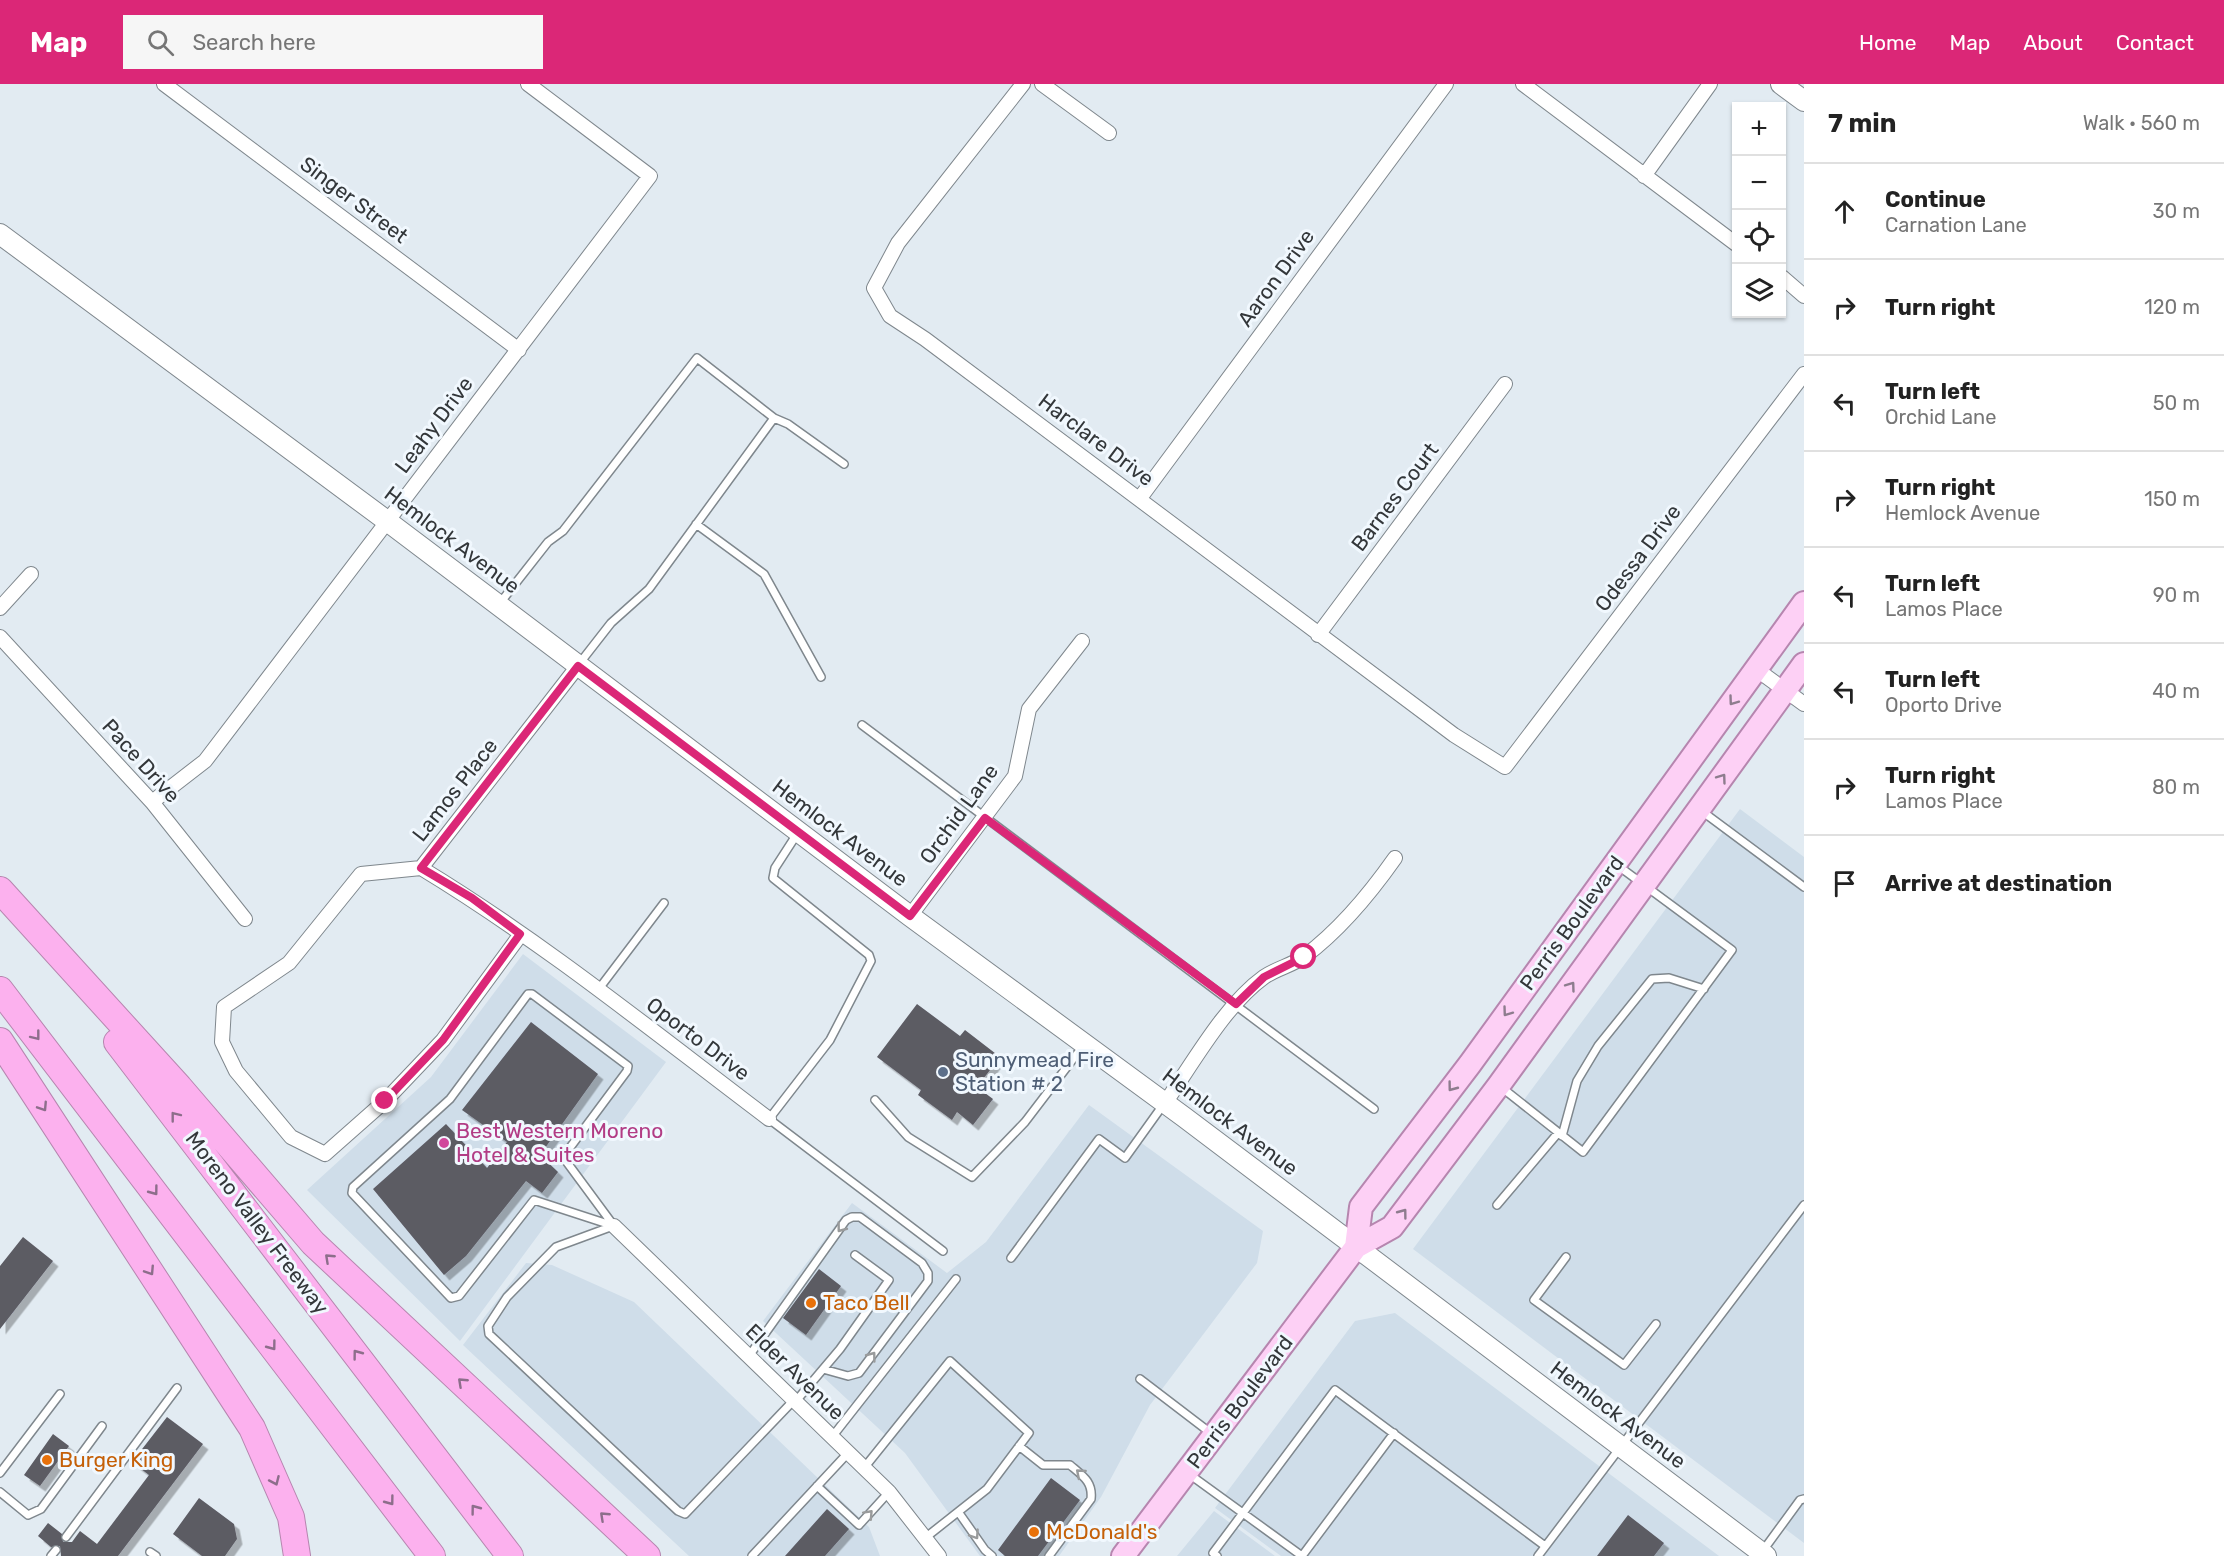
<!DOCTYPE html>
<meta charset="utf-8">
<style>
body{margin:0;font-family:Rubik,sans-serif;background:#f6f6f6;color:#222}
.controls{position:absolute;right:18px;top:18px;display:grid;overflow:hidden;border-radius:0px;box-shadow:0 2px 4px #0004}
.controls button{width:54px;height:54px;display:grid;place-items:center;padding:0;border:0;border-bottom:2px solid #e0e0e0;background:#fff;color:#222;font:30px sans-serif}
.stop{position:absolute;width:18px;height:18px;margin:-14px;border:4px solid #db2777;border-radius:50%;background:#fff}
.stop.end{background:#db2777;border-color:#fff;box-shadow:0 2px 6px #0008}
.list{margin:0;padding:0;list-style:none}
h2{display:flex;justify-content:space-between;align-items:center;height:78px;margin:0;padding:0 24px;font-size:26px}
h2 small{font-size:20px;font-weight:400;color:#767676}
.list li{display:grid;grid-template-columns:39px 1fr auto;gap:18px;align-items:center;box-sizing:border-box;height:96px;padding:0 24px;border-top:2px solid #e0e0e0}
.list b{display:block;font-size:22px;white-space:nowrap}
.list p{margin:0;font-size:20px;white-space:nowrap;color:#767676}
.list em{font-size:20px;font-style:normal;color:#767676}
.icon{flex:none;width:33px;height:33px;fill:none;stroke:currentColor;stroke-width:2;stroke-linecap:round;stroke-linejoin:round}
.map{position:relative;flex:none;width:1804px;height:1472px;overflow:hidden}
header{display:flex;align-items:center;gap:36px;box-sizing:border-box;height:84px;padding:0 30px;background:#db2777;color:#fff}
header strong{font-size:28px}
nav{display:flex;gap:33px;margin-inline-start:auto;font-size:21px}
.search{width:420px;height:54px;background:#f6f6f6;display:flex;align-items:center;gap:15px;box-sizing:border-box;padding:0 21px;border-radius:0px;color:#767676;font-size:22px}
main{display:flex}
aside{flex:1;background:#fff}
.map>svg:first-child{display:block}
</style>
<header>
<strong>Map</strong>
<div class="search"><svg class="icon" aria-label="search" viewBox="0 0 24 24"><circle cx="10" cy="10" r="6"/><path d="M15 15l6 6"/></svg>Search here</div>
<nav><a>Home</a><a>Map</a><a>About</a><a>Contact</a></nav>
</header>
<main>
<div class="map">
<svg width="1804" height="1472" viewBox="0 0 1804 1472">
<defs>
<filter id="shadow"><feDropShadow dx="5.5" dy="5.5" stdDeviation="0" flood-color="#0004"/></filter>
</defs>
<rect width="100%" height="100%" fill="#e2ebf2"/>
<path fill="#cfdde9" d="M1740 725 1804 773V1459L1413 1165Z
M523 870 666 978 460 1257 307 1106 431 993Z
M1089 1021 1263 1147 1257 1179 1150 1321 1101 1413 1059 1472H980L905 1369 763 1237 852 1119 947 1189 986 1158Z
M526 1179 552 1181 634 1218 869 1443 880 1472H689L463 1261Z
M1395 1229 1719 1472H1281L1215 1424 1355 1237Z
M1214 1427 1275 1472H1177Z"/>
<path fill="#5c5b64" filter="url(#shadow)" d="M917 920 960 952 965 946 1000 973 977 1003 993 1015 973 1041 957 1028 952 1036 918 1011 921 1006 877 973Z
M531 938 598 990 540 1071 558 1088 542 1109 526 1097 466 1172 444 1191 373 1105 446 1040 487 1084 507 1058 462 1026Z
M23 1153 53 1177 0 1245V1182Z
M819 1185 841 1202 806 1251 783 1234Z
M167 1333 203 1360 118 1472H61L60 1462 51 1463 38 1452 48 1439 62 1450 63 1458H72L80 1447 97 1460 149 1391 132 1378Z
M53 1350 69 1362 40 1402 24 1391Z
M1051 1394 1080 1416 1038 1472H1005L998 1466Z
M199 1414 234 1440 237 1455 225 1472H202L173 1450Z
M827 1425 849 1445 825 1472H785Z
M1628 1431 1664 1459 1654 1472H1597Z"/>
<g fill="none" stroke-linecap="round" stroke-linejoin="round">
<defs>
<path id="lane" d="M774 334 788 340 844 380
M696 440 764 490 821 593
M500 519 548 458 563 447 697 274 774 334 649 505 611 539 579 580
M862 641 1374 1025
M1703 728 1804 803
M797 750 775 784 773 794 869 871 871 877 830 956 769 1035 943 1167
M598 906 664 819
M528 910H532L628 982 627 987 563 1073 614 1142 534 1116 459 1212 451 1214 352 1109 353 1103 450 1015Z
M1501 1003 1583 1068 1732 866 1617 781
M875 1016 908 1053 972 1093 1025 1038 1083 962
M1562 1052 1577 997 1598 962 1652 895 1669 894 1704 905
M1497 1121 1558 1049
M613 1142 556 1163 507 1213 488 1242 489 1250 678 1427 685 1430 794 1316
M1566 1173 1534 1216 1624 1281 1656 1240
M1011 1174 1099 1055 1125 1074 1163 1021
M749 1272 846 1136 852 1133H860L922 1179 928 1189V1197L859 1289 848 1292 823 1285
M1140 1295 1212 1350
M796 1317 840 1265 889 1196 855 1171
M832 1353 956 1195
M1019 1362 1043 1381H1070C1083 1392 1093 1398 1091 1415L1049 1472
M864 1384 950 1277 1029 1349 987 1405 925 1454
M0 1389 60 1310
M1189 1390 1302 1472
M817 1402 859 1441 889 1408
M0 1408 28 1431 41 1425 102 1342
M959 1429 985 1466 992 1472
M66 1453 177 1304
M150 1468 156 1472
M1762 1468 1800 1416 1804 1415
M51 1472 56 1466
M752 1472 848 1369
M1217 1472 1213 1469 1335 1306 1545 1462
M1302 1472 1394 1349
M1538 1472 1804 1121"/>
<path id="street" d="M164 0 519 266
M1023 0 898 159 874 204 890 232 925 255 1454 651 1505 683 1804 290
M1042 0 1109 49
M1523 0 1736 160
M1644 92 1710 0
M1782 193 1804 212
M1140 414 1446 0
M0 524 31 490
M1318 551 1505 300
M0 553 152 718 245 835
M1756 585 1804 620
M152 718 205 677 650 92 528 0
M421 784C543 858 655 949 769 1035
M910 832 1015 692 1029 625 1082 557
M521 850 443 956 385 1017 325 1070 291 1053 236 987 222 958 224 923 289 879 361 790 421 784 578 582
M1165 1019C1193 979 1225 921 1264 893 1277 884 1293 881 1305 872 1341 845 1369 811 1395 774
M614 1142 889 1408 939 1472"/>
<path id="secondary" d="M1781 0 1804 17
M0 150 387 437 910 832 1184 1033 1766 1472"/>
<path id="primary" d="M1356 1163 1361 1123 1470 980 1804 519
M1123 1472 1356 1163 1392 1143 1499 1001 1804 580"/>
<path id="highway" d="M0 806 179 1003 313 1159 647 1472
M0 906 432 1472
M0 957 252 1344 291 1433 297 1472
M117 958 510 1472"/>
</defs>
<use href="#lane" stroke="#7f878d" stroke-width="10"/>
<use href="#street" stroke="#7f878d" stroke-width="16"/>
<use href="#secondary" stroke="#7f878d" stroke-width="22"/>
<use href="#primary" stroke="#b686af" stroke-width="26"/>
<use href="#highway" stroke="#b686af" stroke-width="28"/>
<use href="#lane" stroke="#fff" stroke-width="7"/>
<use href="#street" stroke="#fff" stroke-width="14"/>
<use href="#secondary" stroke="#fff" stroke-width="20"/>
<use href="#primary" stroke="#fdd0f5" stroke-width="22"/>
<use href="#highway" stroke="#fcb1ee" stroke-width="26"/>
</g>
<defs><path id="oneway-chevron" d="M-2-3.5L2.5 0L-2 3.5" fill="none" stroke-width="1.6" stroke-linecap="round" stroke-linejoin="round" transform="scale(1.5)"/></defs>
<g stroke="#8e7c8e">
<use href="#oneway-chevron" transform="translate(1733 617) rotate(126)"/>
<use href="#oneway-chevron" transform="translate(1722 694) rotate(-54)"/>
<use href="#oneway-chevron" transform="translate(1571 902) rotate(-54)"/>
<use href="#oneway-chevron" transform="translate(1507 928) rotate(126)"/>
<use href="#oneway-chevron" transform="translate(1452 1003) rotate(127)"/>
<use href="#oneway-chevron" transform="translate(1403 1129) rotate(-53)"/>
</g>
<g stroke="#8d6e8b">
<use href="#oneway-chevron" transform="translate(36 952) rotate(52)"/>
<use href="#oneway-chevron" transform="translate(43 1023) rotate(57)"/>
<use href="#oneway-chevron" transform="translate(175 1032) rotate(-128)"/>
<use href="#oneway-chevron" transform="translate(154 1107) rotate(53)"/>
<use href="#oneway-chevron" transform="translate(329 1174) rotate(-137)"/>
<use href="#oneway-chevron" transform="translate(150 1187) rotate(57)"/>
<use href="#oneway-chevron" transform="translate(272 1262) rotate(53)"/>
<use href="#oneway-chevron" transform="translate(357 1270) rotate(-127)"/>
<use href="#oneway-chevron" transform="translate(462 1298) rotate(-137)"/>
<use href="#oneway-chevron" transform="translate(275 1397) rotate(66)"/>
<use href="#oneway-chevron" transform="translate(390 1417) rotate(53)"/>
<use href="#oneway-chevron" transform="translate(475 1425) rotate(-127)"/>
<use href="#oneway-chevron" transform="translate(604 1432) rotate(-137)"/>
</g>
<g stroke="#999b9c">
<use href="#oneway-chevron" transform="translate(841 1144) rotate(127)"/>
<use href="#oneway-chevron" transform="translate(872 1272) rotate(-53)"/>
<use href="#oneway-chevron" transform="translate(1080 1389) rotate(-139)"/>
<use href="#oneway-chevron" transform="translate(869 1430) rotate(-47)"/>
<use href="#oneway-chevron" transform="translate(975 1451) rotate(56)"/>
</g>
<g fill="none" stroke-linecap="round" stroke-linejoin="round">
<path stroke="#db2777" stroke-width="8" d="M385 1017 443 956 520 850 472 814 421 784 578 582 910 832 985 734 1236 920 1264 893 1304 873"/>
</g>
<circle fill="#5c6f8a" stroke="#f1f8fe" stroke-width="2" cx="943" cy="988" r="6"/>
<circle fill="#d1479c" stroke="#f1f8fe" stroke-width="2" cx="444" cy="1059" r="6"/>
<g fill="#e8710a" stroke="#f1f8fe" stroke-width="2">
<circle cx="811" cy="1219" r="6"/>
<circle cx="47" cy="1376" r="6"/>
<circle cx="1034" cy="1448" r="6"/>
</g>
<g text-anchor="middle" stroke-width="6" stroke-linejoin="round" paint-order="stroke">
<g font-size="21" fill="#33373a" stroke="#f1f8fe">
<text transform="translate(354 116) rotate(37)" y="7">Singer Street</text>
<text transform="translate(1276 194) rotate(-54)" y="7">Aaron Drive</text>
<text transform="translate(434 341) rotate(-53)" y="7">Leahy Drive</text>
<text transform="translate(1096 356) rotate(37)" y="7">Harclare Drive</text>
<text transform="translate(1395 413) rotate(-53)" y="7">Barnes Court</text>
<text transform="translate(452 456) rotate(37)" y="7">Hemlock Avenue</text>
<text transform="translate(1638 474) rotate(-53)" y="7">Odessa Drive</text>
<text transform="translate(141 677) rotate(48)" y="7">Pace Drive</text>
<text transform="translate(455 706) rotate(-52)" y="7">Lamos Place</text>
<text transform="translate(959 730) rotate(-54)" y="7">Orchid Lane</text>
<text transform="translate(840 749) rotate(37)" y="7">Hemlock Avenue</text>
<text transform="translate(1572 839) rotate(-54)" y="7">Perris Boulevard</text>
<text transform="translate(698 955) rotate(37)" y="7">Oporto Drive</text>
<text transform="translate(1230 1038) rotate(37)" y="7">Hemlock Avenue</text>
<text transform="translate(257 1139) rotate(53)" y="7">Moreno Valley Freeway</text>
<text transform="translate(795 1288) rotate(44)" y="7">Elder Avenue</text>
<text transform="translate(1240 1318) rotate(-53)" y="7">Perris Boulevard</text>
<text transform="translate(1618 1331) rotate(37)" y="7">Hemlock Avenue</text>
</g>
<g font-size="21" fill="#4e5e75" stroke="#f1f8fe" text-anchor="start">
<text x="955" y="983">Sunnymead Fire<tspan x="955" dy="24">Station # 2</tspan></text>
</g>
<g font-size="21" fill="#b23c85" stroke="#f1f8fe" text-anchor="start">
<text x="456" y="1054">Best Western Moreno<tspan x="456" dy="24">Hotel &amp; Suites</tspan></text>
</g>
<g font-size="21" fill="#c56008" stroke="#f1f8fe" text-anchor="start">
<text x="823" y="1226">Taco Bell</text>
<text x="59" y="1383">Burger King</text>
<text x="1046" y="1455">McDonald's</text>
</g>
</g>
</svg>
<div class="controls">
<button>+</button>
<button>−</button>
<button><svg class="icon" aria-label="locate" viewBox="0 0 24 24"><circle cx="12" cy="12" r="6"/><path d="M12 2v4M12 18v4M2 12h4M18 12h4"/></svg></button>
<button><svg class="icon" aria-label="layers" viewBox="0 0 24 24"><path d="M12 4l9 5-9 5-9-5zM3 14l9 5 9-5"/></svg></button>
</div>
<div class="stop" style="left:1304px;top:873px"></div>
<div class="stop end" style="left:385px;top:1017px"></div>
</div>
<aside>
<h2>7 min<small>Walk · 560 m</small></h2>
<ul class="list">
<li><svg class="icon" aria-label="ahead" viewBox="0 0 24 24"><path d="M12 20V5M6 11l6-6 6 6"/></svg><div><b>Continue</b><p>Carnation Lane</p></div><em>30 m</em></li>
<li><svg class="icon" aria-label="right" viewBox="0 0 24 24"><path d="M7 20v-9h11M14 6l5 5-5 5"/></svg><div><b>Turn right</b></div><em>120 m</em></li>
<li><svg class="icon" aria-label="left" viewBox="0 0 24 24"><path d="M17 20v-9H6M10 6l-5 5 5 5"/></svg><div><b>Turn left</b><p>Orchid Lane</p></div><em>50 m</em></li>
<li><svg class="icon" aria-label="right" viewBox="0 0 24 24"><path d="M7 20v-9h11M14 6l5 5-5 5"/></svg><div><b>Turn right</b><p>Hemlock Avenue</p></div><em>150 m</em></li>
<li><svg class="icon" aria-label="left" viewBox="0 0 24 24"><path d="M17 20v-9H6M10 6l-5 5 5 5"/></svg><div><b>Turn left</b><p>Lamos Place</p></div><em>90 m</em></li>
<li><svg class="icon" aria-label="left" viewBox="0 0 24 24"><path d="M17 20v-9H6M10 6l-5 5 5 5"/></svg><div><b>Turn left</b><p>Oporto Drive</p></div><em>40 m</em></li>
<li><svg class="icon" aria-label="right" viewBox="0 0 24 24"><path d="M7 20v-9h11M14 6l5 5-5 5"/></svg><div><b>Turn right</b><p>Lamos Place</p></div><em>80 m</em></li>
<li><svg class="icon" aria-label="arrive" viewBox="0 0 24 24"><path d="M6 21V4h12l-3 4 3 4H6"/></svg><div><b>Arrive at destination</b></div></li>
</ul>
</aside>
</main>
